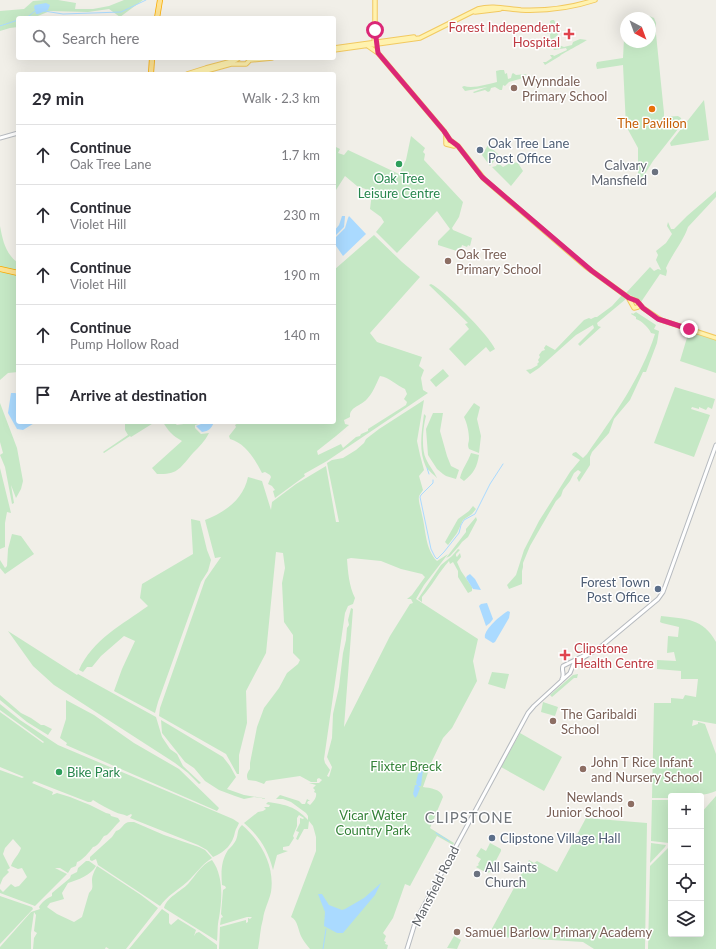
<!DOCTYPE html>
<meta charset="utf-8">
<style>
body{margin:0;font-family:Lato,sans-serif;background:#f7f7f7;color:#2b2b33}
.controls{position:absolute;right:12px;bottom:12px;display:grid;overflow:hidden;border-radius:4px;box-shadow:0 4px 16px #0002}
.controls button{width:36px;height:36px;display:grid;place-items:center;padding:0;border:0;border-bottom:1px solid #e1e1e2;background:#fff;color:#2b2b33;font:20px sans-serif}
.compass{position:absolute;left:620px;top:12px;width:36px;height:36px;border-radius:50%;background:#fff;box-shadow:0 4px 16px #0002;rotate:139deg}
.stop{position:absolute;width:12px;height:12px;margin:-9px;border:3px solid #db2777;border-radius:50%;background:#fff}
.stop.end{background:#db2777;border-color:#fff;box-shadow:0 1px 4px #0008}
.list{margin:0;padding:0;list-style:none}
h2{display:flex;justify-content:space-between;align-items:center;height:52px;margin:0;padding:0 16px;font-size:17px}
h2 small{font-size:13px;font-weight:400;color:#7c7c81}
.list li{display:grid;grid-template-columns:26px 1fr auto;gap:12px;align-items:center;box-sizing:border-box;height:60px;padding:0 16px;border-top:1px solid #e1e1e2}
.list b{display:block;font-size:15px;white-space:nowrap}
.list p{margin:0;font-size:13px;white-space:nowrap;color:#7c7c81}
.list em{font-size:13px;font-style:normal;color:#7c7c81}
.icon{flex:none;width:22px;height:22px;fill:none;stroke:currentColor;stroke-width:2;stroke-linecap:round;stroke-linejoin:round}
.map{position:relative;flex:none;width:716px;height:949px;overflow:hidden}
.search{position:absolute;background:#fff;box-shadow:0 4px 16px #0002;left:16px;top:16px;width:320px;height:44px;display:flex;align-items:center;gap:10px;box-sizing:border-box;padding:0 14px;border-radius:4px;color:#7c7c81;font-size:15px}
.panel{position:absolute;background:#fff;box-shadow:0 4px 16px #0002;left:16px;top:72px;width:320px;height:352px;border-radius:4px}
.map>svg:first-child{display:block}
</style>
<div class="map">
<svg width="716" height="949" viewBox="0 0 716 949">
<rect width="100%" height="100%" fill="#f1efe8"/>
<path fill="#c5e8c5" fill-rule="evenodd" d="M45 0H58L76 3 75 9H93L109 6 124 0H143L120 17 109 9 88 12 50 11 33 18H18V27L10 28 0 31V11L24 9 33 1Z
M644 14 654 18 656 23V34L664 113V124H658L657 128H667L666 117 678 116 681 118 682 124 653 161 638 185V148L626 126 623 65 597 69 596 65 597 62 623 58 624 39 626 36V42H650V18H636Z
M552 20H554L555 22 558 35 554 38 556 44 564 47 572 45 573 42 580 39 587 40C581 44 563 53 560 56L545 65 543 62H546L552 58 550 55H553L554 56 567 50 566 48 554 50C552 45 550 40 550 34L546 33 551 31 550 21Z
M500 70H504L505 74 507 73 508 79 511 78 512 74 513 73 516 75 527 74 523 76V78L509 82 505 86 503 85 502 90H500L495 87 491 88 490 91 488 92 485 90 474 93 473 92 487 87 465 91 462 87 464 86C473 89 488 84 497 82L496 71Z
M704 100 709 140 671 146 670 143Z
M411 136 425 148 423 152 425 154 424 160 463 202 459 217 452 228 453 230 472 238 470 246 468 245 467 247 462 245 460 252 438 245V241L450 229 437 211 397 253 376 232 384 222 381 217 370 209 372 193 371 191 357 186 345 176 336 190 334 187V146L340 149 338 153 344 155 348 150 399 174 406 160Z
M488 145 499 155 490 166 482 155Z
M512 162 518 163 523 171 511 186 492 167 496 166 498 163 503 167Z
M716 191V197L688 227C683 242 672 254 666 268L667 271 666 276 660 274 641 302 640 300 626 293 650 267 654 271 658 269 661 270 656 260 658 255 656 251 666 243 672 234 667 226 668 222 671 229H674L687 216Z
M0 226C3 241 5 253 18 263V372L8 373 0 380Z
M374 235 402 262 420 277 370 333 377 342 422 357 419 366 424 370 421 378 423 390 428 393 327 461 304 474 305 476 275 498 273 491 275 490 272 486 268 484 271 477 270 475 265 472 262 473C255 459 245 443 230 439L229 436 236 427 235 425 240 422H334V270ZM380 376C389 377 397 386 405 389L407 394 404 399 407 402 406 405 368 429V431L361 434 360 436 356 437 343 448 341 444 318 455 317 451 336 436 349 425 345 424 344 420 350 417C349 407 361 406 367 399 373 393 376 384 380 376Z
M431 284C444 290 489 335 495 349L490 352 486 347 465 366 449 349 469 329 465 324 468 323 429 285Z
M622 295 626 299 597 323 598 326 601 327 580 346 578 344 594 328 593 325 576 335 539 368 530 374 526 370 531 369 538 365 537 364 539 362 538 360 540 357 539 355 542 351 545 350 544 348 546 345 555 350 584 320 589 318 591 319 595 317H597L612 306Z
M636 312 656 325 654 329 659 331 657 343 646 372H643L630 400 614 419 609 433 592 452 590 457V465L579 482 577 478 581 472 578 470 574 473 570 481 563 490 561 496 556 501 530 546 523 563V567L522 571V584L509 589 507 585 516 575 524 550 539 521 570 472 580 460 572 455 573 453 576 452 583 458 587 454C613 417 641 378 655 334L651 333C649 328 642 321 636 319V317L631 314 632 313 633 314Z
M689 331 716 340V373L680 361Z
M443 369 449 376 436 387 430 380Z
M675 387 715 399 712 409 708 407 706 410 699 407V409L692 407 691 409 710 415 694 457 654 443Z
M424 400 417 441 420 455 424 470 419 476 423 490 419 496C418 502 421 508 422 515 426 530 425 549 437 561L448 554 424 585 416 599 478 639 473 661 477 681 452 728 443 738 432 761 423 787C430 788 441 789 443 797L430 828 454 843 453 845 437 836 410 886 405 884 393 918 383 933 386 936 384 941 386 942 385 944 388 945 387 949H310C307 945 304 942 302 938 298 931 298 920 291 917L316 851V837L313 826 309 821 308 829H304L298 840 296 839 299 832 296 831 300 823V818L303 819 304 818 299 815 297 818V826L293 836 294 838 289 846 283 847V850L288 851 277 855 273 870C268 850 259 836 244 823L258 812 263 811 266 809 264 807H269L270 805 266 804 268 802C286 805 295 806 308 820V816L306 813 291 802 283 799H276L280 795 299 801 302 804H305L307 799 310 801H308L307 803 310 805C313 802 317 798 316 793L314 792 315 790 313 788 316 785 309 783H319L322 780 319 778 317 779V782H311L300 776 266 781 264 784 256 781 248 780C246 776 247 773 250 769V763L257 727 264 708 279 688 287 673 298 664 300 660 293 653V635L284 622 282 583 285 568 283 553 276 552 266 653 246 691 247 723 239 755V774H237L226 754 159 716 160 708 205 580 221 557 215 558 205 520C225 512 243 500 248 477L262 481 271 510 272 502 296 484 326 466 336 522H339L327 463 332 460 343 458 356 450 364 443 366 439 379 429ZM351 558 381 561 401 569 422 574 425 577 412 595 407 599H411L413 603 410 604 390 636 344 727 353 609 351 608 348 620 349 625 347 628 346 640 343 653 339 687 333 714 332 738 327 757 332 767 329 777 327 776 330 770 325 763 324 759 345 613 348 606 353 604 355 598C349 586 348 572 347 559Z
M0 403 17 448 23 481 21 489 16 498 11 485 14 503 12 504 5 467 0 455 3 453 0 442Z
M474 403 480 407 477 419 481 436 479 453 469 449C467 444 469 443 469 439 469 432 467 423 464 417Z
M433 413H443L440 431 447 456 451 466 459 470 456 479 446 476 443 474 437 469 428 455 426 429Z
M424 414 426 416C423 427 421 449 426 459 429 466 434 471 437 478 434 475 429 471 426 467 418 450 422 431 424 414Z
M125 422H155L131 437 130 436 104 453 103 452 128 435 125 430Z
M163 422H173L177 425 197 422H206L195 425V428L201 434 209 433C205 441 199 447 193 453 180 468 178 475 157 474L152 468 182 441C173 436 168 431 163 422Z
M471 453 479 455C477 467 474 473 464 481L460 478C462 469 468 462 471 453Z
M0 468 11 513 7 512 5 523V547L0 549Z
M473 506 476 509 472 514 463 520 457 533 448 545 445 542 458 519 469 511Z
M476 517 477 520 468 537 462 542 459 546 450 556 446 558 466 532V529Z
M191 519 200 521 207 550 211 560 208 571 201 582 158 702 155 713 114 691 122 669 135 641 124 636 101 656 92 667H87L83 672 79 670C92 640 123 624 148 606L140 598 142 584 193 554Z
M12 534 21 536 34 554 5 574 0 568V560L5 568 7 566 8 549Z
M458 549 460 550 456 554V556L457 557 460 553 461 557 457 562 461 571 472 587V591L468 593 458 577V571L453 562 450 564 449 561C439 572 432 586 422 597V602L418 599 441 565 452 556Z
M661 616C686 619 703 618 716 642V724L693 720 692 726 698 724V722L705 724 716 754V791C702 797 685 796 671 796V798H652L654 703H671V698L683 699 685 695 696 697 698 679H681V671L657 669V660L676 661 674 652 667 653 668 636 678 637 679 627 662 623 660 622Z
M8 631 77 675 78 674 156 717 162 737 170 749 177 754 183 766 201 783 199 784 188 773 175 763 54 685 33 666Z
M492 672 509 674 505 689 488 684Z
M578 674 577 678H574L552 697 550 695 573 675Z
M0 695 21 713 31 718 41 725H44L52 729 48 735 27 722 0 700Z
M66 700 94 715 134 743 179 769 219 808 217 811 66 745 67 743 60 738 66 719Z
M543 702 558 707 555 716 541 712Z
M0 704 20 720 58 745 233 819 239 823C238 826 236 828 235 832 233 844 225 852 213 857L207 850 198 845 130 818 132 815 131 814 127 816C123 814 119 814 115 812 107 808 101 805 93 800L91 802H88L34 781 32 783 51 791 53 792 52 795 57 793 70 797 90 805 106 813 110 814 111 816 118 818 120 821C115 826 112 830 107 835L104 836C101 840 98 846 93 847 90 851 82 861 77 862L76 866 71 868 68 873 60 868H55L67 874 35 906 0 893V889L3 892 11 884 15 887 19 886 27 877 22 868 18 869 11 866C13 859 19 855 21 848L13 839 5 848 3 854 10 868 7 870 9 872 3 878 0 885V770L22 778 24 777 0 767V712L43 743 44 742 0 710Z
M161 720 223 757 230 766 236 777 227 789 244 795 269 799 254 797 244 799 235 796 219 790 205 781 194 768 185 762 162 733Z
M520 733 562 757 544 791 501 767Z
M716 796V949H648L650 866 670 846 671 934H701V813Z
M652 800H671V841L669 843 651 841Z
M586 818 647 823 645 949H594L583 942 488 936 529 860 534 863 537 861 557 872Z
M130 822H134L164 835 199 847 205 850 212 858C201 865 196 874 187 882 178 890 167 896 160 906L98 865 96 859 92 861 90 860V857L112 837 116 831C122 830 123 822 130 822Z
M242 825C261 841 275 866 271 892 269 901 264 910 263 919 260 929 260 939 258 949H219L220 927 246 920V923L248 922V918L250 919 252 917H247L220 925 221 918 223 917 221 914 223 890 226 888 225 886 222 885C221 872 221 861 228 850 231 847 234 844 236 840 239 833 236 831 242 825Z
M490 843 501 849V851L490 872 487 873 476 867 479 865 478 864 481 859 476 856 481 848 486 851Z
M651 843 666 845 665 847 650 863Z
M212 860C224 876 222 900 219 918 217 926 218 934 217 941L164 908C166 898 181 891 188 884 196 875 201 865 212 860Z
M86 861H89L96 866C91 875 78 880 68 883L62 893 64 899 50 903 47 907 57 914 74 922 82 917 89 893C94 888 92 886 92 880 92 875 95 870 97 866L141 895 158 908 126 949H109L106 947 105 949H33L34 938 37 933 34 931 36 915 34 912 31 933V949H0V947L31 912 40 909 39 907C41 903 47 898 52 896V893L70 878 71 875 77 872 78 868Z
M0 896 32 907 33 909 0 944Z
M162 909 169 914V923L171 925 178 919 196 930 194 936 196 933 199 932 217 945V949H129Z
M454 936 461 940 457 949 447 948Z"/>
<path fill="#aadaff" d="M46 3 50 5 48 10 38 14H36L34 7 35 5Z
M342 216H345V217L344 227 334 237V231L339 225Z
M349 216 366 234 343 256 334 243V239L345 228 348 218Z
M11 393H15L18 394V422H36L23 430 17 429 8 413Z
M206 422H214C211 429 209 431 202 432L196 426Z
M470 574 475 579 481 590 473 589 466 578 467 576Z
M487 603 493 619 490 623 486 626 479 606 481 604Z
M508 611 510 612 509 618 495 642 493 643 485 638C483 630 501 615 508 611Z
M423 770 421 786H418L420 788 417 796 415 798 413 794 415 785H417L416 783 418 774Z
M381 883 375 895 343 933H337L324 926 325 912 318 894H322L329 905 342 910 345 909 364 898Z"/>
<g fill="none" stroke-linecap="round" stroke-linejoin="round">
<path stroke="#aadaff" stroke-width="1" d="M44 11 63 14 121 12 146 0
M23 18 29 16 36 10
M0 26 18 20
M427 468 429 474
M433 480V483L421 495 420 497 431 549 435 557 437 559 444 552 459 533 461 525 464 520 475 514 490 484 503 464
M436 833 449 841
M323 949 326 929"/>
<defs>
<path id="secondary" d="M0 138 18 133
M562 679C565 674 561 670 563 666L587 654
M407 949 415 923 420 913 528 713 534 706 570 673 574 663 598 649 658 599 663 592 716 445"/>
<path id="primary" d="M475 12 500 9
M374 45 375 23V0
M368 46 378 53 444 131 450 140 458 146 484 179 585 266 629 298 637 301 643 308 661 320 716 338
M334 48 414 37
M334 50 420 38 478 9C492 5 507 9 521 10 547 11 571 8 595 0
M250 60 272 58
M187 74 206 68 236 60 239 58
M195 74 231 64H246L249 61 250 58
M446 134V144L454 146
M629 299 634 308 638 307 639 304"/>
<path id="highway" d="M157 18 160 0
M151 74 152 58
M0 269 18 273"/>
</defs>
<use href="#secondary" stroke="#b6babf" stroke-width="5"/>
<use href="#primary" stroke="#f2c960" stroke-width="5.5"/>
<use href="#highway" stroke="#f9ab00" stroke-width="6"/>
<use href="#secondary" stroke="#fff" stroke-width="3"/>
<use href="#primary" stroke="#fff2af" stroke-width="3.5"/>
<use href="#highway" stroke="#fde293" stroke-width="4.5"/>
</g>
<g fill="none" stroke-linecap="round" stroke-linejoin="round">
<path stroke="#db2777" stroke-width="5" d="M375 30 378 53 444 131 450 140 458 146 482 177 592 271 629 298 637 301 643 308 658 319 689 329"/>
</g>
<g fill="#e0444e" stroke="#fff" stroke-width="1.5">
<path d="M567 28h4v4h4v4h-4v4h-4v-4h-4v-4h4z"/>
<path d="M563 649h4v4h4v4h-4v4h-4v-4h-4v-4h4z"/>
</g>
<g fill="#8d6e63" stroke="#fff" stroke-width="1.5">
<circle cx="514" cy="88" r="4"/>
<circle cx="448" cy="261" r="4"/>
<circle cx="553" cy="721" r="4"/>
<circle cx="583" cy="769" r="4"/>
<circle cx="631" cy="804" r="4"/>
<circle cx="457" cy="932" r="4"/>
</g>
<circle fill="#e8710a" stroke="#fff" stroke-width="1.5" cx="652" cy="109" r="4"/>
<g fill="#5c6f8a" stroke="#fff" stroke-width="1.5">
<circle cx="480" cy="150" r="4"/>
<circle cx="658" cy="589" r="4"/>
<circle cx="492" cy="838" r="4"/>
</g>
<g fill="#2e9e5b" stroke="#fff" stroke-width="1.5">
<circle cx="399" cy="164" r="4"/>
<circle cx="59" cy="772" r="4"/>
</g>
<g fill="#6b7280" stroke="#fff" stroke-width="1.5">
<circle cx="655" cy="172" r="4"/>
<circle cx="477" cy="874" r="4"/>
</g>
<g text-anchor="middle" stroke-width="3" stroke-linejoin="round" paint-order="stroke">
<g font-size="13" fill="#be3a42" stroke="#fff" text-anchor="end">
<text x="560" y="32">Forest Independent<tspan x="560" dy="15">Hospital</tspan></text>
<text x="574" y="653" text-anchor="start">Clipstone<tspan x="574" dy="15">Health Centre</tspan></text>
</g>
<g font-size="13" fill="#785e54" stroke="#fff" text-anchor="start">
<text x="522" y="86">Wynndale<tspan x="522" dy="15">Primary School</tspan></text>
<text x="456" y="259">Oak Tree<tspan x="456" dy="15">Primary School</tspan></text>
<text x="561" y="719">The Garibaldi<tspan x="561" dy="15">School</tspan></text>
<text x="591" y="767">John T Rice Infant<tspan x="591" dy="15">and Nursery School</tspan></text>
<text x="623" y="802" text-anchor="end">Newlands<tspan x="623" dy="15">Junior School</tspan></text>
<text x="465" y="937">Samuel Barlow Primary Academy</text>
</g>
<g font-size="13" fill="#c56008" stroke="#fff">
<text x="652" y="128">The Pavilion</text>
</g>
<g font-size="13" fill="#4e5e75" stroke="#fff" text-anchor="start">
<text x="488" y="148">Oak Tree Lane<tspan x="488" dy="15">Post Office</tspan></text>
<text x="650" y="587" text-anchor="end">Forest Town<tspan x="650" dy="15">Post Office</tspan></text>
<text x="500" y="843">Clipstone Village Hall</text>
</g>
<g font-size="13" fill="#5b616d" stroke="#fff" text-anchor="end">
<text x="647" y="170">Calvary<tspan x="647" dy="15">Mansfield</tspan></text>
<text x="485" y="872" text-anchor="start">All Saints<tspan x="485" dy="15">Church</tspan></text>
</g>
<g font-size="13" fill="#27864d" stroke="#fff">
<text x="399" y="183">Oak Tree<tspan x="399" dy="15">Leisure Centre</tspan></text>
<text x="67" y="777" text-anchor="start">Bike Park</text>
</g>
<g font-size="13" fill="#348238" stroke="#fff">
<text x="406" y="771">Flixter Breck</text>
<text x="373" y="820">Vicar Water<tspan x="373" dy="15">Country Park</tspan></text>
</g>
<g font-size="13" fill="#5f6368" stroke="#fff">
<text transform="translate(435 886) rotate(-63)" y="5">Mansfield Road</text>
</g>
<g font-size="15" letter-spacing="1" fill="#70757a" stroke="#fff">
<text x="469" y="823">CLIPSTONE</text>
</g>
</g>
</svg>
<div class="controls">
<button>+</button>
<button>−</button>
<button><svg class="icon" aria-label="locate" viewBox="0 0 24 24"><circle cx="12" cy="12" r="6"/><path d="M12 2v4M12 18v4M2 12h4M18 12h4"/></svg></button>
<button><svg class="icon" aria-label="layers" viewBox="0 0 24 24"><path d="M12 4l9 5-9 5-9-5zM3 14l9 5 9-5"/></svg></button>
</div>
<svg class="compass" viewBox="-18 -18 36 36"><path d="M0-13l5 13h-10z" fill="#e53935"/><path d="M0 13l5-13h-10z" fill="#7c7c81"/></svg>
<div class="stop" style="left:375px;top:30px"></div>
<div class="stop end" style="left:689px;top:329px"></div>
<div class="search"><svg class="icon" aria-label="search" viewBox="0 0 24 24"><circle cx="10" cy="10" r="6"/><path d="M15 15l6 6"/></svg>Search here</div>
<section class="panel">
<h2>29 min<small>Walk · 2.3 km</small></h2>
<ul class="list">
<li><svg class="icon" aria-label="ahead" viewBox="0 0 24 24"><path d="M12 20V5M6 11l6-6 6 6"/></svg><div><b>Continue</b><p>Oak Tree Lane</p></div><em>1.7 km</em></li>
<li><svg class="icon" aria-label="ahead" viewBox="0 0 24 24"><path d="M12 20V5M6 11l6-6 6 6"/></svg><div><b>Continue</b><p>Violet Hill</p></div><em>230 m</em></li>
<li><svg class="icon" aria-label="ahead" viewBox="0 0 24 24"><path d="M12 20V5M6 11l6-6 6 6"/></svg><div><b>Continue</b><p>Violet Hill</p></div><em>190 m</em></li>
<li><svg class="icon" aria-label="ahead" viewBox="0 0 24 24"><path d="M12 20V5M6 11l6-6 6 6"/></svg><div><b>Continue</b><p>Pump Hollow Road</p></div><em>140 m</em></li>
<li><svg class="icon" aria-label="arrive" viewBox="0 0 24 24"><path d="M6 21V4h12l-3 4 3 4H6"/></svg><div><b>Arrive at destination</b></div></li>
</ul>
</section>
</div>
